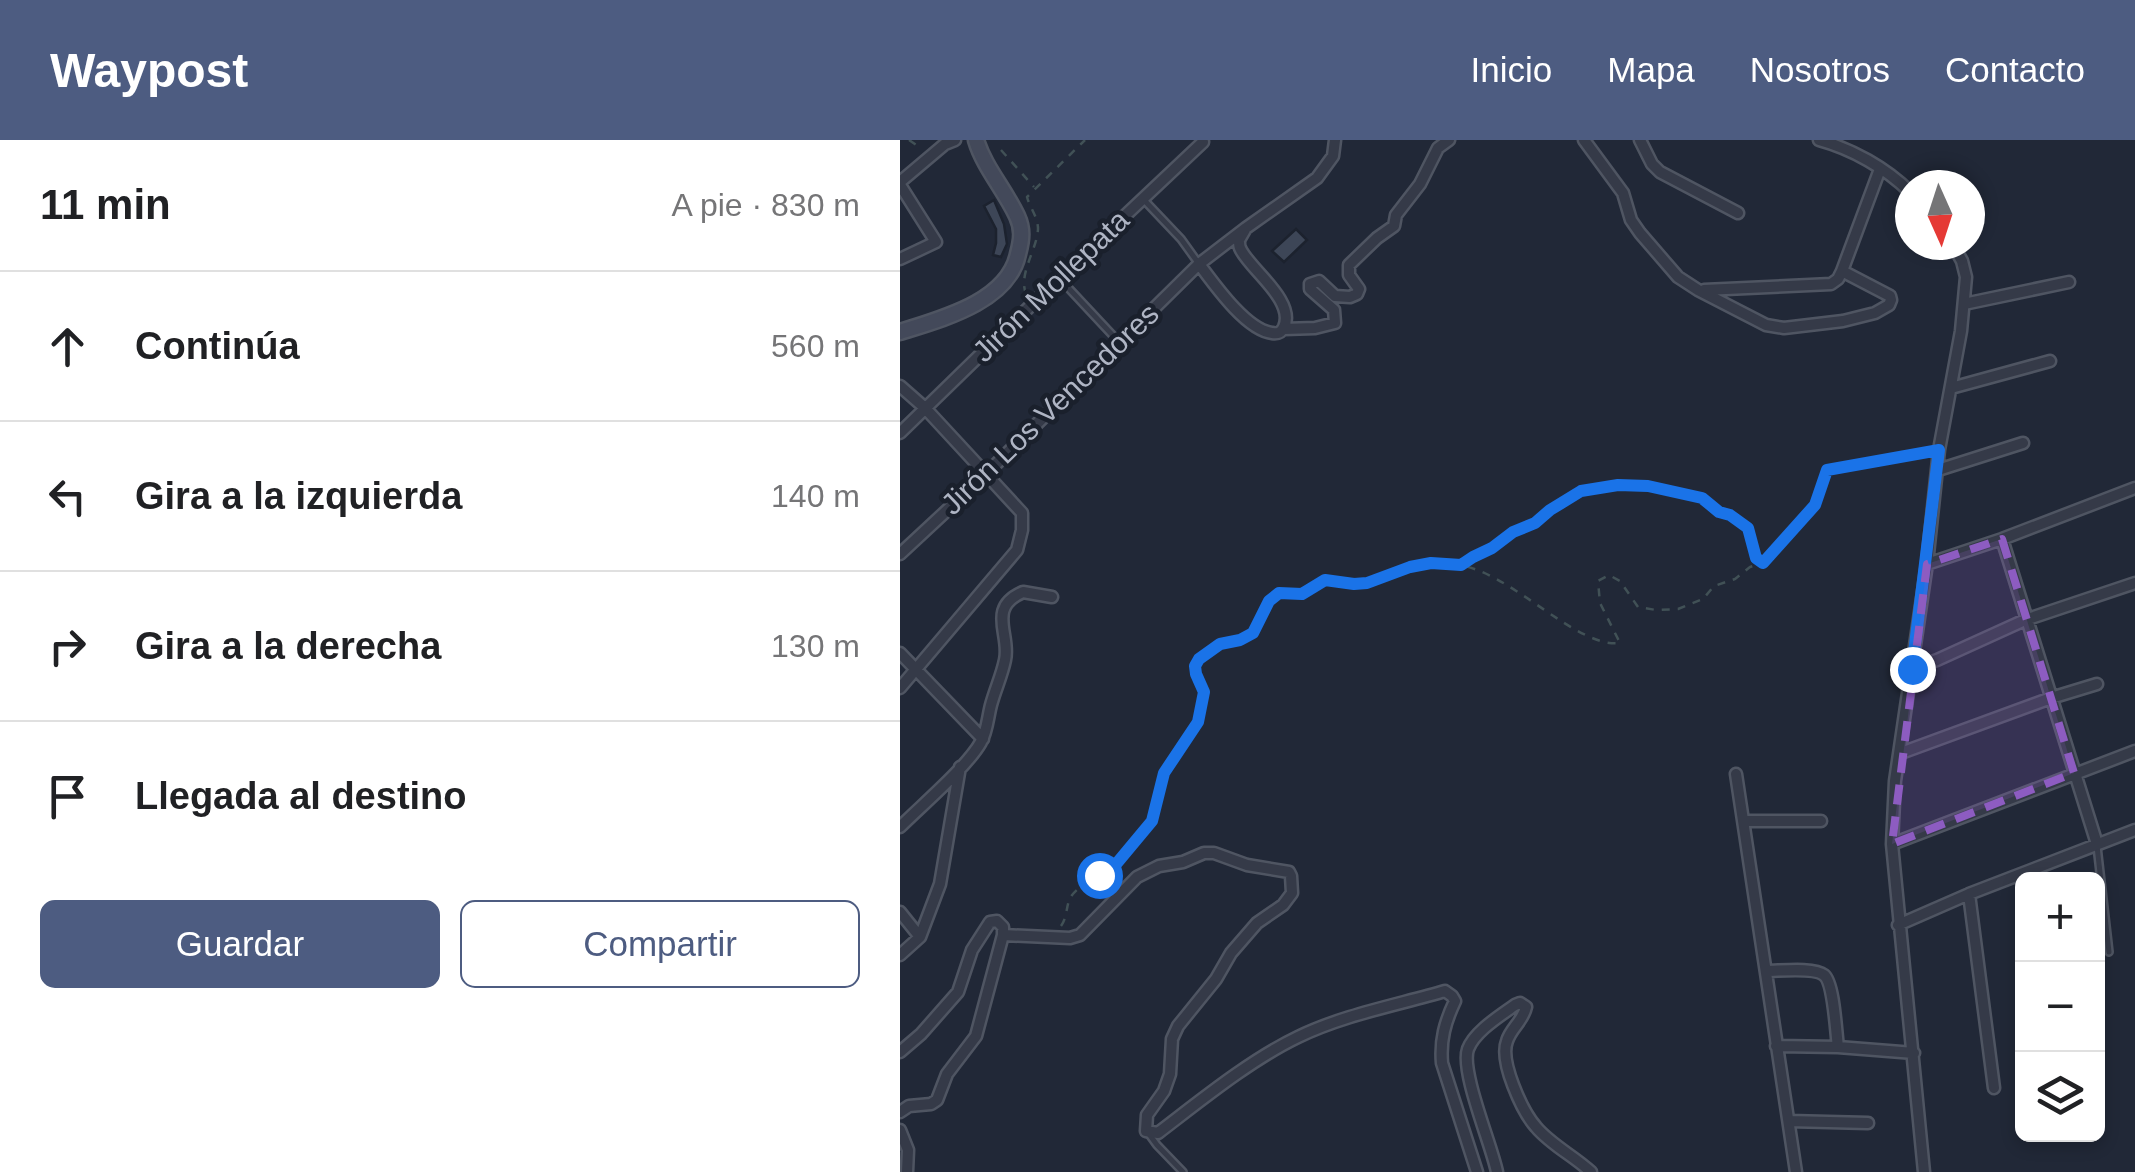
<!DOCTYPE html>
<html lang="es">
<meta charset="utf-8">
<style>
body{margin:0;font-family:Helvetica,sans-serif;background:#f2f2f2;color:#202124}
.controls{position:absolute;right:30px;bottom:30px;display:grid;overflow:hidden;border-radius:15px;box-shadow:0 5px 15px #0003}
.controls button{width:90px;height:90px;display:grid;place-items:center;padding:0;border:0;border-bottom:2px solid #e0e0e0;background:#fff;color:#202124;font:50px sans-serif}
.compass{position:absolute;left:995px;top:30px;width:90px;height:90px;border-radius:50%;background:#fff;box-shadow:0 5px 15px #0003;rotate:177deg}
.stop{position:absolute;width:30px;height:30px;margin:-22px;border:8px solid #1a73e8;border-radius:50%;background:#fff}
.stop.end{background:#1a73e8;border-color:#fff;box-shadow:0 2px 10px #0008}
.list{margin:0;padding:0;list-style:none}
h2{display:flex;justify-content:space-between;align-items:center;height:130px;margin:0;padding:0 40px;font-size:42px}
h2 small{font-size:32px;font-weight:400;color:#757577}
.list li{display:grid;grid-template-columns:65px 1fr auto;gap:30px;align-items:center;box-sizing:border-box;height:150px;padding:0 40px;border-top:2px solid #e0e0e0}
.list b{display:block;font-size:38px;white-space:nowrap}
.list em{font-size:32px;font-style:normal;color:#757577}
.actions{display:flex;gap:20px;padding:30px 40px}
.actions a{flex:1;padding:22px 0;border:2px solid #4d5c81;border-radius:15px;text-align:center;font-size:35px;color:#4d5c81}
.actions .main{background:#4d5c81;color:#fff}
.icon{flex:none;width:55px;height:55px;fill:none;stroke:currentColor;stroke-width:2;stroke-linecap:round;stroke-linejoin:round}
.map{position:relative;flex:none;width:1235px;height:1032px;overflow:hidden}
header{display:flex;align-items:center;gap:60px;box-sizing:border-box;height:140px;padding:0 50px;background:#4d5c81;color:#fff}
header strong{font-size:48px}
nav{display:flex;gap:55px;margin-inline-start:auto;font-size:35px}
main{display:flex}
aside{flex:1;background:#fff}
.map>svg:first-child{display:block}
</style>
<header>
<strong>Waypost</strong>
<nav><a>Inicio</a><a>Mapa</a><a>Nosotros</a><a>Contacto</a></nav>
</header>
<main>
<aside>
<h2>11 min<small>A pie · 830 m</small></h2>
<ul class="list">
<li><svg class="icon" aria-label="ahead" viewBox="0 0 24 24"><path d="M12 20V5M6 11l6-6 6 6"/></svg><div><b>Continúa</b></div><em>560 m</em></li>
<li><svg class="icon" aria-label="left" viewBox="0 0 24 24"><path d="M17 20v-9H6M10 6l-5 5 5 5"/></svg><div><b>Gira a la izquierda</b></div><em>140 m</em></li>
<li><svg class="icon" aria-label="right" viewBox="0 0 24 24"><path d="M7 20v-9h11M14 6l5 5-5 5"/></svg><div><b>Gira a la derecha</b></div><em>130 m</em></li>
<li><svg class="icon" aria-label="arrive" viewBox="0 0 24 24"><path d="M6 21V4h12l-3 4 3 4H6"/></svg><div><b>Llegada al destino</b></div></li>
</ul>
<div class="actions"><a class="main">Guardar</a><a>Compartir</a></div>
</aside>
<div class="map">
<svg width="1235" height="1032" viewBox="0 0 1235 1032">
<rect width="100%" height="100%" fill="#212837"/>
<path fill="#3d4657" stroke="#1c222e" stroke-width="2.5" d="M94 60 104 84 107 104 101 117 93 115 96 103V89L84 66Z
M396 89 407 100 384 122 372 111Z"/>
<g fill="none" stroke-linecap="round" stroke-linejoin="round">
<defs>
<path id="lane" d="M244 60 281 99 299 124
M161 140 218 201
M1197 706 1209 812
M249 994 257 1005 283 1032"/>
<path id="street" d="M684 0 723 53 731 80 740 93 778 137 798 150 866 185 884 188 943 181 975 173 989 165 991 160 990 156 942 131
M740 0 752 24 760 32 838 73
M919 0C952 9 986 28 1010 52
M0 42 45 4 55 0
M0 45 36 102 0 119
M299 124C314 144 346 190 372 193 378 194 381 193 384 187 396 160 348 128 340 108 339 106 339 103 339 100L346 88 417 38 433 16 435 0
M804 150 931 144 938 139 942 131 980 29
M1064 164 1169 142
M384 189 415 188 435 183 434 170 410 149V144L419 141 435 156 450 157 457 154 459 149 449 135V125L477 98 494 86 496 75 520 44 538 8 549 0
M0 246 25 268 122 373V390L117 410 0 548
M1051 248 1150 221
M0 293 159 138 303 2
M1038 330 1123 303
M1102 399 1197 704
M0 414 85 335 299 124 346 88
M1027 424 1102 399 1235 348
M0 513 83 599
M1012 529 1037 520 1125 480 1235 443
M1001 613 1151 558 1197 544
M836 634 896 1032
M845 681H921
M0 687C22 665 67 627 81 602 87 592 88 576 91 565 95 550 102 535 105 520 111 495 86 468 123 452L152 457
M992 704 1235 611
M1069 754 1094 948
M0 772 20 797
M998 785 1069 754 1235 690
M103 795 170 798 180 795 237 737 259 726 283 722 304 713H314L347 725 389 732 391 736 392 753 383 765 357 783 331 813 316 839 278 886 272 899 270 934 264 951 247 975 246 991 258 993C300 961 350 920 398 897 443 875 497 865 545 851L552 856 555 861C545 882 540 900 542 923L577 1032
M0 815 20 797 40 744 60 627
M867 831C880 831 914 827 924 835 934 843 936 893 938 907
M876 906 938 907 1014 913
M0 912 21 894 58 852 72 810 90 782 97 781 103 787V795L76 896 47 934 37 960 31 964 9 966 0 972
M889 981 968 983
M0 990 8 1010 7 1032
M597 1032C592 1006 560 931 568 909 575 891 600 876 615 865L620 863 626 867C623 881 611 888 607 901 599 921 622 971 636 987 651 1005 674 1016 691 1032
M1024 1032 992 704 995 641 1027 424 1039 310 1061 191 1066 137 1062 121 1053 105"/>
<path id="secondary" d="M0 192C41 179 108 162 118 114 122 99 123 89 117 76 105 50 84 27 76 0"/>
</defs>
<use href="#lane" stroke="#4f5562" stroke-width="10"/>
<use href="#street" stroke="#4f5562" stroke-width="15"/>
<use href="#secondary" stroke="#4f5562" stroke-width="19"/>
<path stroke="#415156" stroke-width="2.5" stroke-dasharray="8 8" stroke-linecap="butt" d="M9 0 22 9
M101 10 134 47
M126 154C118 134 137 110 138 89 138 77 130 68 127 57L185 0
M562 424 592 409 613 392 635 383 650 370 681 351 719 345 748 346 802 358 819 372 830 375 848 388 856 418 861 421
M161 786C167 778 166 767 170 758 179 743 201 737 213 727 224 718 247 693 252 680 258 666 258 650 263 636 273 608 295 594 302 563 306 545 288 532 298 520 314 500 340 505 352 494 362 483 361 464 376 456 384 450 388 454 397 454 408 454 414 443 424 441 436 438 449 445 462 444 472 442 481 437 491 434 513 425 534 422 558 425 610 431 677 509 720 503L700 463 698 441 709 435 720 441 738 467 756 470 778 469 803 459 814 446 835 439 850 427 863 423 870 418C892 391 920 366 927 331L1028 312"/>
<use href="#lane" stroke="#353a48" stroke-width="5"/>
<use href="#street" stroke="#353a48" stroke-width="10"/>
<use href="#secondary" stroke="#43495a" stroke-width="14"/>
</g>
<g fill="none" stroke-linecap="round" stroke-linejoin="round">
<path stroke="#1a73e8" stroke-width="12" d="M199 735 212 729 252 681 264 633 298 582 304 552 296 534 295 526 299 519 320 504 340 500 353 493 369 461 379 453 402 454 425 440 454 444 467 443 510 427 531 423 561 425 573 417 592 408 613 392 635 383 650 370 681 351 718 345 748 346 802 358 819 372 830 375 848 388 856 418 863 423 915 365 927 330 1039 310 1012 529"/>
</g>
<path fill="#8d5cc1" fill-opacity="0.2" stroke="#8d5cc1" stroke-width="8" stroke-dasharray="20 12" stroke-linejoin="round" d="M1102 399 1174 633 992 704 1027 424Z"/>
<g text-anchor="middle" stroke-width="9" stroke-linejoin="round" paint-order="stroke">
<g font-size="30" fill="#afb5c4" stroke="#1a202c">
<text transform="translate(151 146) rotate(-44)" y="10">Jirón Mollepata</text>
<text transform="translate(150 269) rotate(-44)" y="10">Jirón Los Vencedores</text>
</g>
</g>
</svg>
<div class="controls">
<button>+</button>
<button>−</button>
<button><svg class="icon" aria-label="layers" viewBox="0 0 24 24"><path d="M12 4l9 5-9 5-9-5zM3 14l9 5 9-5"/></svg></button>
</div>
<svg class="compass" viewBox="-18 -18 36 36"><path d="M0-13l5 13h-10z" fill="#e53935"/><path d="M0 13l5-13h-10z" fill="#757577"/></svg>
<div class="stop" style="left:199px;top:735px"></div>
<div class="stop end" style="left:1012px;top:529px"></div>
</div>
</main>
